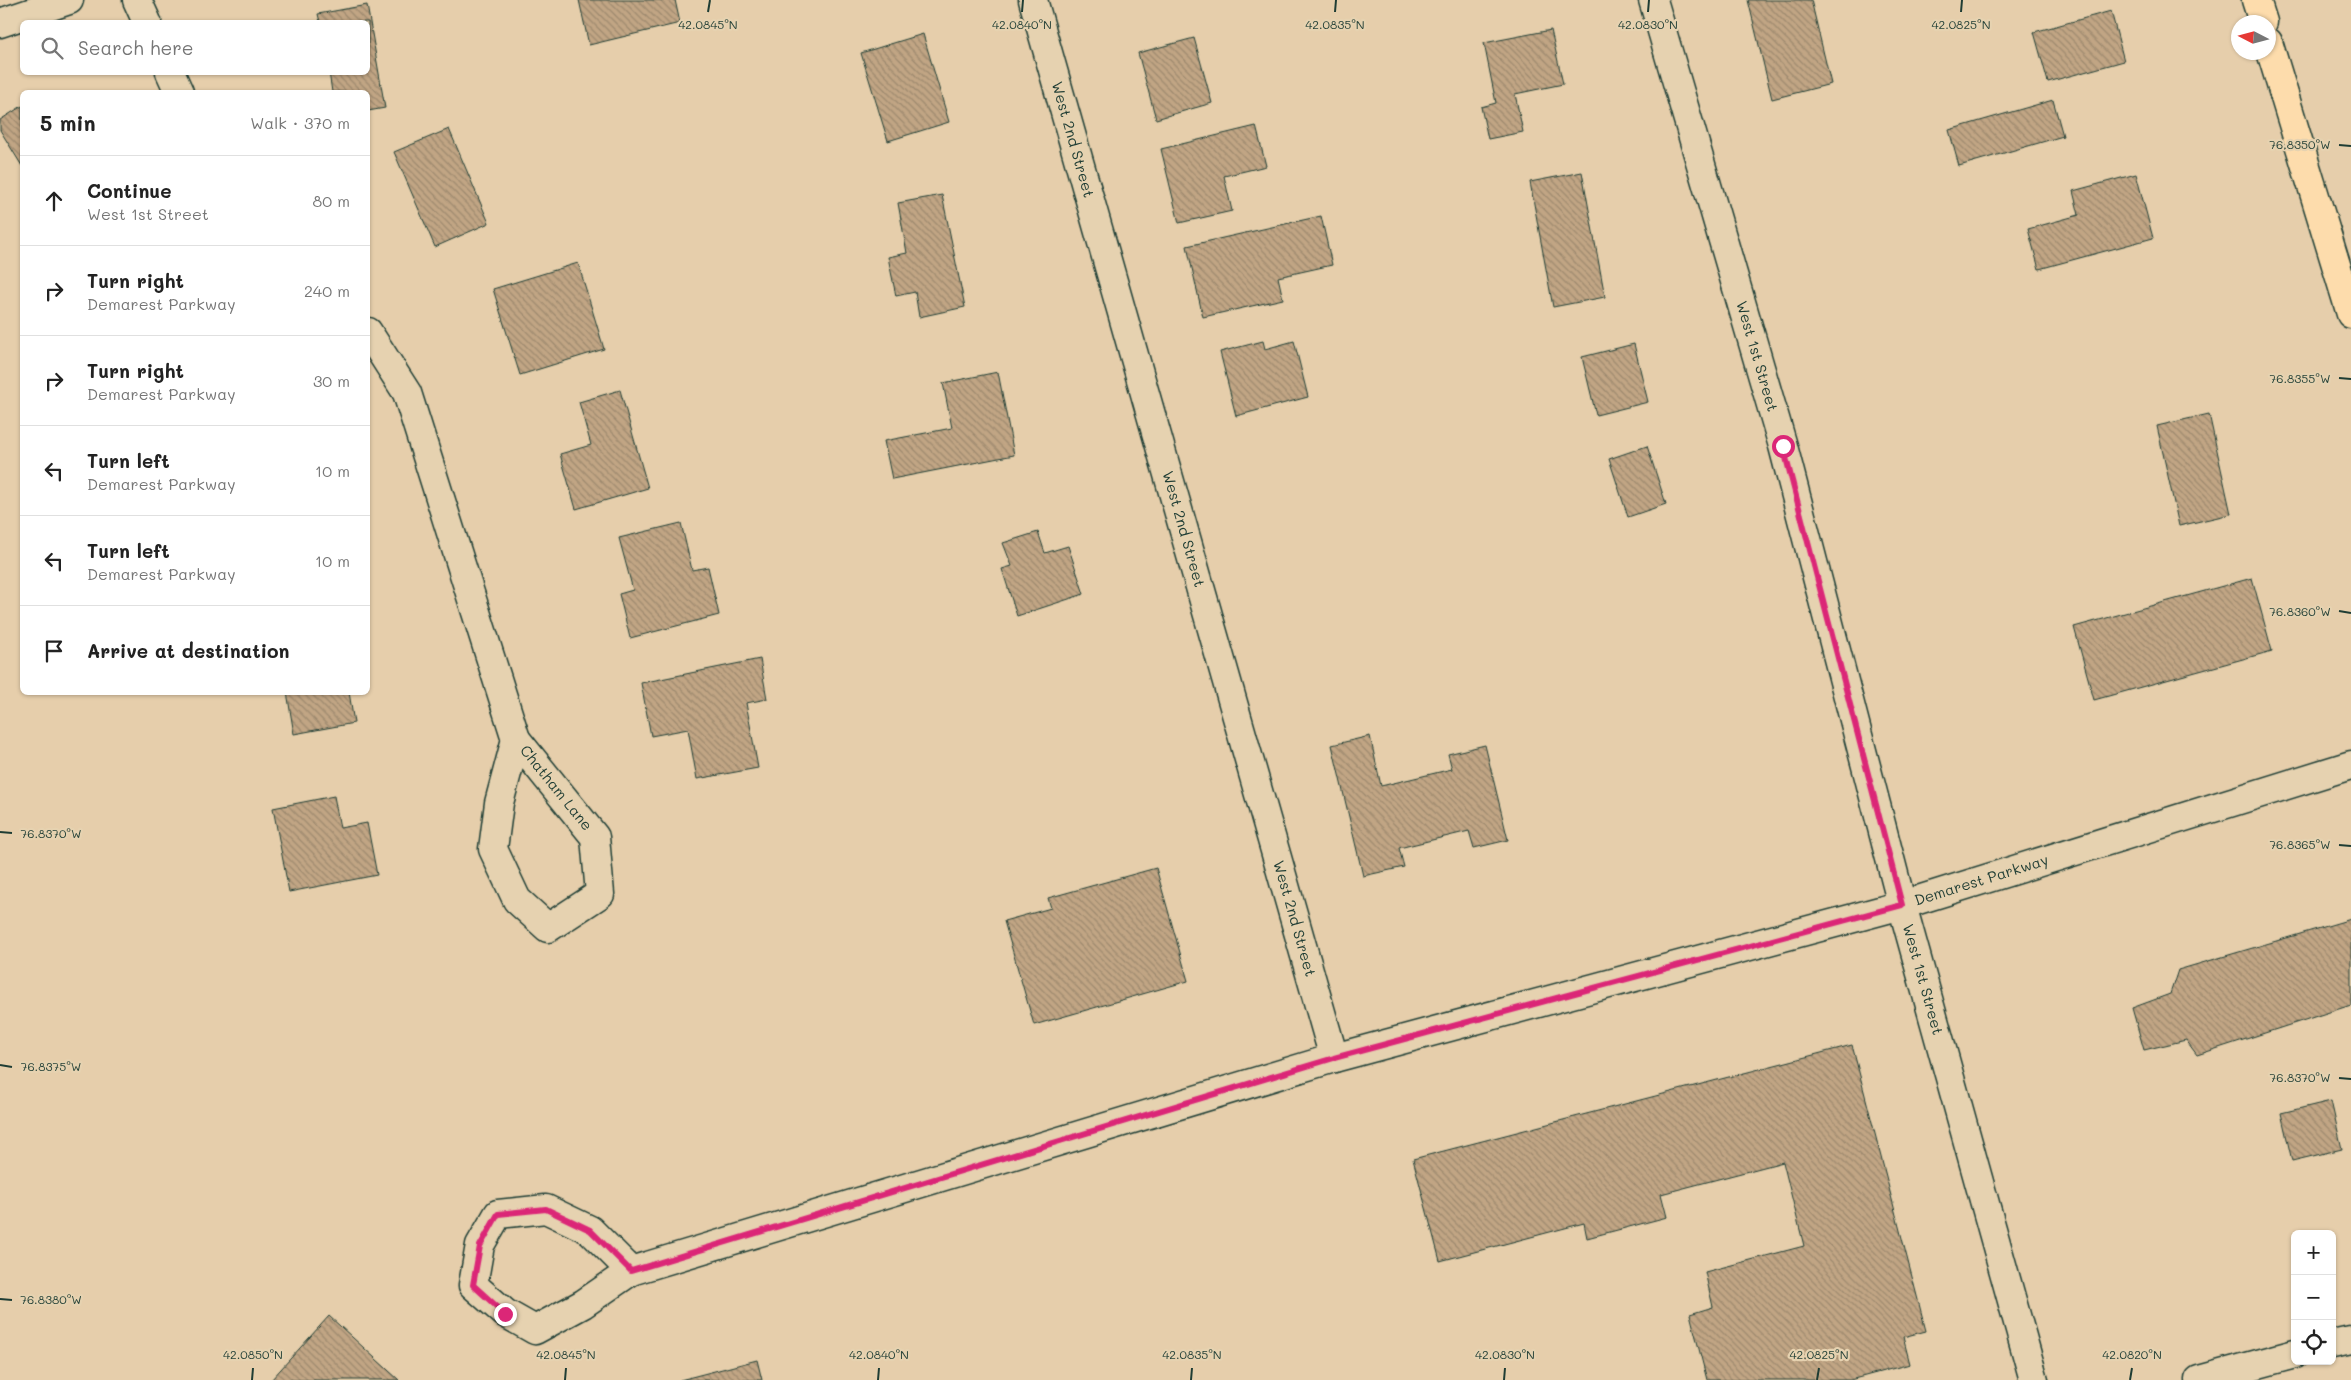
<!DOCTYPE html>
<meta charset="utf-8">
<style>
body{margin:0;font-family:Mali,sans-serif;background:#f2f2f2;color:#222}
.controls{position:absolute;right:15px;bottom:15px;display:grid;overflow:hidden;border-radius:8px;box-shadow:0 1px 4px #0004}
.controls button{width:45px;height:45px;display:grid;place-items:center;padding:0;border:0;border-bottom:1px solid #e0e0e0;background:#fff;color:#222;font:25px sans-serif}
.compass{position:absolute;left:2231px;top:15px;width:45px;height:45px;border-radius:50%;background:#fff;box-shadow:0 1px 4px #0004;rotate:276deg}
.stop{position:absolute;width:15px;height:15px;margin:-11px;border:4px solid #db2777;border-radius:50%;background:#fff}
.stop.end{background:#db2777;border-color:#fff;box-shadow:0 1px 5px #0008}
.list{margin:0;padding:0;list-style:none}
h2{display:flex;justify-content:space-between;align-items:center;height:65px;margin:0;padding:0 20px;font-size:21px}
h2 small{font-size:16px;font-weight:400;color:#767676}
.list li{display:grid;grid-template-columns:32px 1fr auto;gap:15px;align-items:center;box-sizing:border-box;height:90px;padding:0 20px;border-top:1px solid #e0e0e0}
.list b{display:block;font-size:19px;white-space:nowrap}
.list p{margin:0;font-size:16px;white-space:nowrap;color:#767676}
.list em{font-size:16px;font-style:normal;color:#767676}
.icon{flex:none;width:28px;height:28px;fill:none;stroke:currentColor;stroke-width:2;stroke-linecap:round;stroke-linejoin:round}
.map{position:relative;flex:none;width:2351px;height:1380px;overflow:hidden}
.search{position:absolute;background:#fff;box-shadow:0 1px 4px #0004;left:20px;top:20px;width:350px;height:55px;display:flex;align-items:center;gap:12px;box-sizing:border-box;padding:0 18px;border-radius:8px;color:#767676;font-size:19px}
.panel{position:absolute;background:#fff;box-shadow:0 1px 4px #0004;left:20px;top:90px;width:350px;height:605px;border-radius:8px}
.map>svg:first-child{display:block}
</style>
<div class="map">
<svg width="2351" height="1380" viewBox="0 0 2351 1380">
<defs>
<pattern id="building-back-hatch" width="6" height="6" patternUnits="userSpaceOnUse" patternTransform="scale(1.25)"><rect width="6" height="6" fill="#c1a584"/><path d="M-1 5l2 2M0 0l6 6M5-1l2 2" fill="none" stroke="#9c886d"/></pattern>
</defs>
<rect width="100%" height="100%" fill="#e6ceab"/>
<filter id="ink" filterUnits="userSpaceOnUse"><feTurbulence type="fractalNoise" baseFrequency=".02" numOctaves="2"/><feDisplacementMap in="SourceGraphic" scale="10" xChannelSelector="R" yChannelSelector="G"/><feConvolveMatrix kernelMatrix="1 2 1 2 8 2 1 2 1" color-interpolation-filters="sRGB"/></filter>
<g filter="url(#ink)">
<path fill="url(#building-back-hatch)" stroke="#1f3d34" d="M579 0H675L680 23 589 45Z
M1748 0H1811L1831 84 1772 99Z
M367 5 385 108 368 111V92H332L329 72H368V22H320L318 14Z
M2111 11 2124 61 2048 82 2034 32Z
M1551 30 1563 84 1515 94 1523 132 1488 139 1481 107 1496 103 1484 43Z
M923 34 949 122 888 141 861 53Z
M1194 38 1212 103 1156 119 1138 53Z
M2053 100 2063 136 1959 166 1949 130Z
M22 106V166L0 130V120Z
M1256 126 1266 166 1224 176 1232 211 1179 223 1161 149Z
M449 129 489 223 435 247 394 152Z
M1582 172 1605 297 1553 307 1530 182Z
M2136 174 2153 238 2039 269 2028 229 2079 215 2073 191Z
M942 195 965 307 919 317 915 292 896 296 888 257 907 253 898 203Z
M1321 216 1332 265 1278 277 1283 299 1203 317 1187 246Z
M578 263 604 349 520 375 493 289Z
M1263 341 1265 349 1294 341 1308 397 1236 416 1220 352Z
M1634 344 1648 402 1596 415 1582 357Z
M998 372 1014 455 892 479 884 441 952 428 943 383Z
M620 390 648 488 576 509 560 454 591 445 579 402Z
M2209 414 2231 514 2179 526 2157 426Z
M1647 446 1666 504 1628 517 1609 459Z
M681 523 692 570 708 567 719 615 630 638 619 594 633 590 619 538Z
M1038 532 1045 553 1068 546 1084 594 1017 616 1002 569 1012 566 1003 543Z
M2252 578 2272 651 2094 700 2074 627Z
M760 659 767 699 746 703 758 768 697 779 688 729 651 736 641 683Z
M287 692H349L354 723 294 734Z
M1370 736 1381 786 1452 769 1448 754 1485 745 1508 840 1474 848 1469 831 1399 848 1404 867 1363 876 1332 745Z
M334 796 340 828 367 823 377 875 289 892 273 808Z
M1156 868 1188 981 1034 1025 1004 921 1051 908 1048 898Z
M2351 919V1005L2197 1055 2186 1040 2144 1050 2132 1008 2170 994 2178 970Z
M1852 1045 1926 1331 1903 1337 1910 1364 1850 1380H1707L1690 1314 1713 1307 1705 1272 1804 1246 1783 1162 1661 1194 1667 1217 1587 1238 1584 1223 1440 1261 1413 1159Z
M2331 1101 2342 1149 2292 1161 2281 1113Z
M329 1316 399 1380H271Z
M757 1360 762 1380H680Z"/>
<g fill="none" stroke-linecap="round" stroke-linejoin="round">
<defs>
<g id="street">
<path d="M137 0 147 22"/>
<path id="s1" d="M1033 0 1334 1058"/>
<path id="s2" d="M1653 0 1783 446 1902 905 2034 1380"/>
<path d="M0 23 69 0"/>
<path d="M170 72 179 92"/>
<path d="M368 332 407 393 516 739"/>
<path d="M516 739 595 837 600 894 548 928 517 900 493 849 499 803Z"/>
<path d="M546 1209 590 1230 631 1271 583 1304 535 1330 505 1313 473 1285 480 1245 498 1214Z"/>
<path id="s3" d="M631 1271 1334 1058 1902 905 2351 765"/>
<path d="M2332 1344 2351 1340"/>
<path d="M2199 1380 2295 1354"/>
</g>
<path id="primary" d="M2256 0 2263 22
M2268 42 2351 314"/>
</defs>
<use href="#street" stroke="#1f3d34" stroke-width="31"/>
<use href="#primary" stroke="#1f3d34" stroke-width="31"/>
<use href="#street" stroke="#e6d2b0" stroke-width="28"/>
<use href="#primary" stroke="#fddcac" stroke-width="28"/>
</g>
</g>
<g fill="none" stroke-linecap="round" stroke-linejoin="round" filter="url(#ink)">
<path stroke="#db2777" stroke-width="6" d="M505 1314 473 1285 480 1246 498 1214 546 1209 590 1230 631 1271 1334 1058 1902 905 1783 446"/>
</g>
<path fill="none" stroke="#1f3d34" stroke-width="2" d="M708 12 710 0M1022 12 1023 0M1335 12 1336 0M1648 12 1649 0M1961 12 1962 0M2339 145 2351 146M2339 378 2351 379M2339 611 2351 613M0 832 12 833M2339 845 2351 846M0 1065 12 1067M2339 1078 2351 1079M0 1299 12 1300M252 1380 253 1368M565 1380 566 1368M878 1380 879 1368M1191 1380 1192 1368M1504 1380 1505 1368M1817 1380 1819 1368M2130 1380 2132 1368"/>
<g text-anchor="middle" stroke-width="4.5" stroke-linejoin="round" paint-order="stroke">
<g font-size="15" fill="#1f3d34" stroke="#e6d2b0">
<text dy="5" stroke="none"><textPath href="#s1" startOffset="145">West 2nd Street</textPath></text>
<text dy="5" stroke="none"><textPath href="#s2" startOffset="371">West 1st Street</textPath></text>
<text dy="5" stroke="none"><textPath href="#s1" startOffset="550">West 2nd Street</textPath></text>
<text transform="translate(556 788) rotate(51)" y="5">Chatham Lane</text>
<text dy="5" stroke="none"><textPath href="#s3" startOffset="1406">Demarest Parkway</textPath></text>
<text dy="5" stroke="none"><textPath href="#s1" startOffset="955">West 2nd Street</textPath></text>
<text dy="5" stroke="none"><textPath href="#s2" startOffset="1016">West 1st Street</textPath></text>
</g>
</g>
<g font-size="12" text-anchor="middle" fill="#1f3d34" stroke="#e6d2b0" stroke-width="4.5" stroke-linejoin="round" paint-order="stroke">
<text x="708" y="29">42.0845°N</text>
<text x="1022" y="29">42.0840°N</text>
<text x="1335" y="29">42.0835°N</text>
<text x="1648" y="29">42.0830°N</text>
<text x="1961" y="29">42.0825°N</text>
<text x="2300" y="149">76.8350°W</text>
<text x="2300" y="383">76.8355°W</text>
<text x="2300" y="616">76.8360°W</text>
<text x="51" y="838">76.8370°W</text>
<text x="2300" y="849">76.8365°W</text>
<text x="51" y="1071">76.8375°W</text>
<text x="2300" y="1082">76.8370°W</text>
<text x="51" y="1304">76.8380°W</text>
<text x="253" y="1359">42.0850°N</text>
<text x="566" y="1359">42.0845°N</text>
<text x="879" y="1359">42.0840°N</text>
<text x="1192" y="1359">42.0835°N</text>
<text x="1505" y="1359">42.0830°N</text>
<text x="1819" y="1359">42.0825°N</text>
<text x="2132" y="1359">42.0820°N</text>
</g>
</svg>
<div class="controls">
<button>+</button>
<button>−</button>
<button><svg class="icon" aria-label="locate" viewBox="0 0 24 24"><circle cx="12" cy="12" r="6"/><path d="M12 2v4M12 18v4M2 12h4M18 12h4"/></svg></button>
</div>
<svg class="compass" viewBox="-18 -18 36 36"><path d="M0-13l5 13h-10z" fill="#e53935"/><path d="M0 13l5-13h-10z" fill="#767676"/></svg>
<div class="stop" style="left:1783px;top:446px"></div>
<div class="stop end" style="left:505px;top:1314px"></div>
<div class="search"><svg class="icon" aria-label="search" viewBox="0 0 24 24"><circle cx="10" cy="10" r="6"/><path d="M15 15l6 6"/></svg>Search here</div>
<section class="panel">
<h2>5 min<small>Walk · 370 m</small></h2>
<ul class="list">
<li><svg class="icon" aria-label="ahead" viewBox="0 0 24 24"><path d="M12 20V5M6 11l6-6 6 6"/></svg><div><b>Continue</b><p>West 1st Street</p></div><em>80 m</em></li>
<li><svg class="icon" aria-label="right" viewBox="0 0 24 24"><path d="M7 20v-9h11M14 6l5 5-5 5"/></svg><div><b>Turn right</b><p>Demarest Parkway</p></div><em>240 m</em></li>
<li><svg class="icon" aria-label="right" viewBox="0 0 24 24"><path d="M7 20v-9h11M14 6l5 5-5 5"/></svg><div><b>Turn right</b><p>Demarest Parkway</p></div><em>30 m</em></li>
<li><svg class="icon" aria-label="left" viewBox="0 0 24 24"><path d="M17 20v-9H6M10 6l-5 5 5 5"/></svg><div><b>Turn left</b><p>Demarest Parkway</p></div><em>10 m</em></li>
<li><svg class="icon" aria-label="left" viewBox="0 0 24 24"><path d="M17 20v-9H6M10 6l-5 5 5 5"/></svg><div><b>Turn left</b><p>Demarest Parkway</p></div><em>10 m</em></li>
<li><svg class="icon" aria-label="arrive" viewBox="0 0 24 24"><path d="M6 21V4h12l-3 4 3 4H6"/></svg><div><b>Arrive at destination</b></div></li>
</ul>
</section>
</div>
